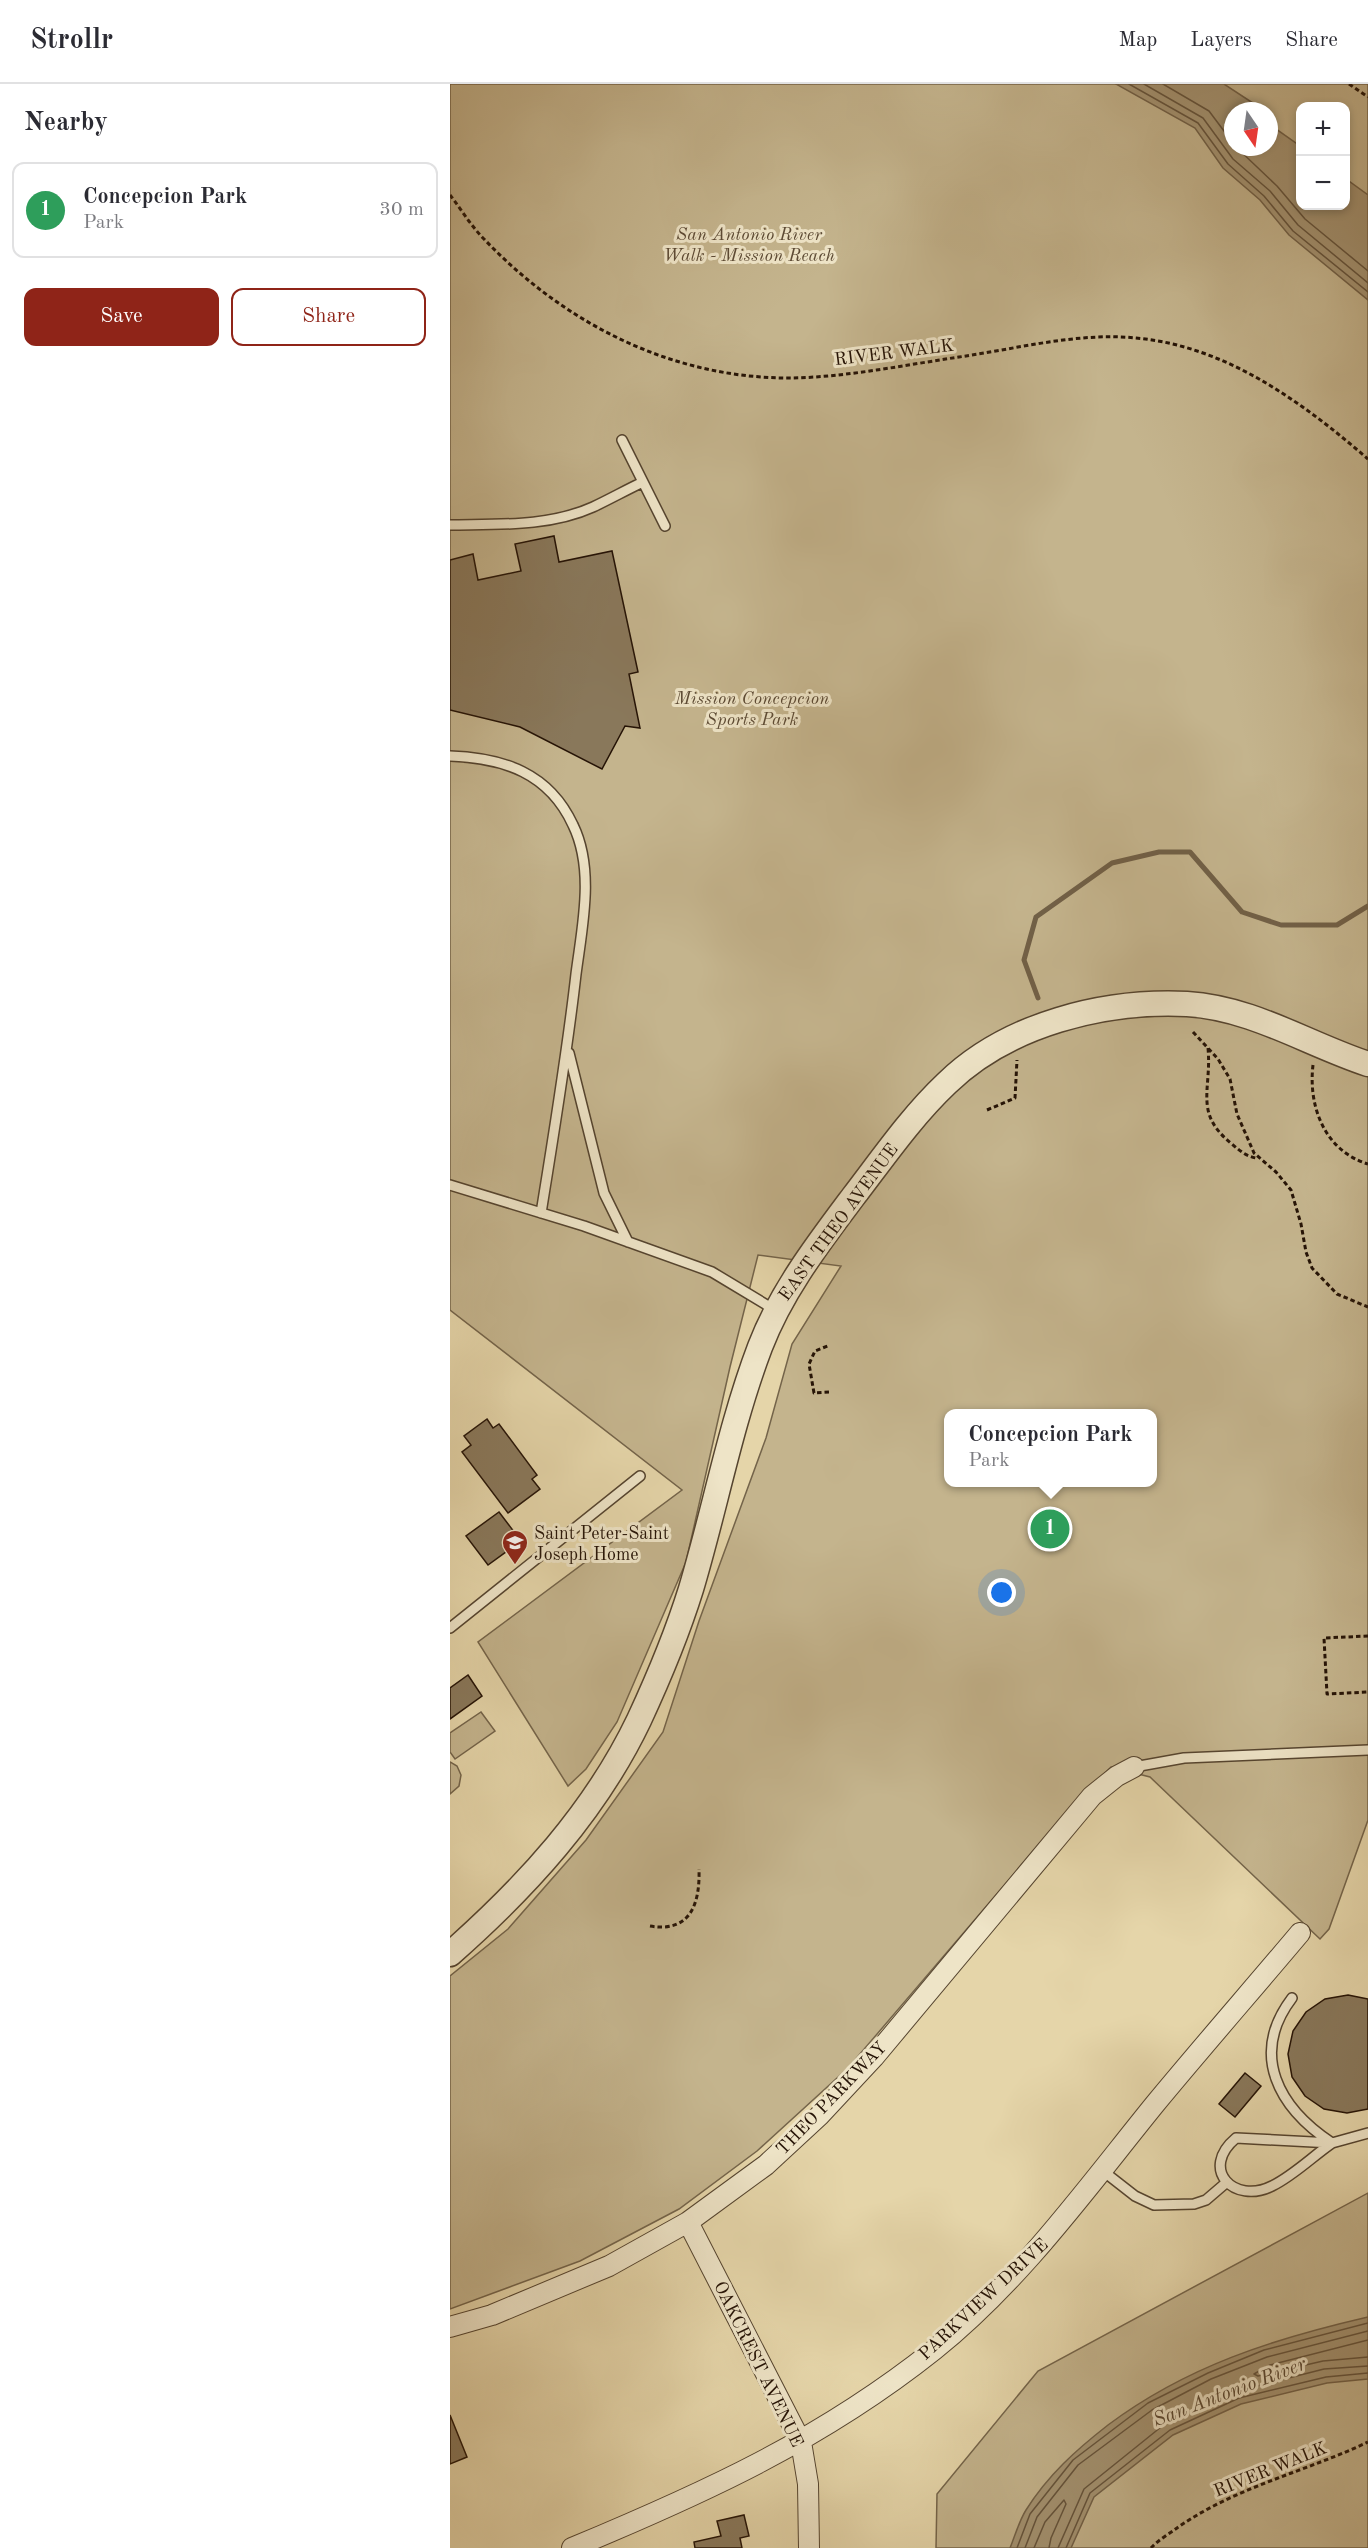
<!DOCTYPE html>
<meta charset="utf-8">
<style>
body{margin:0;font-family:"Old Standard TT",serif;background:#f2f2f3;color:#2b2b33}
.controls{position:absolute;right:18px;top:18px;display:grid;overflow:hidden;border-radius:12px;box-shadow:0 3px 9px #0003}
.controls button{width:54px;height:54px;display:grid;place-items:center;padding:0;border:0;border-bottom:2px solid #e1e1e2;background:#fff;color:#2b2b33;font:30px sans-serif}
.compass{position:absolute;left:774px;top:18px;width:54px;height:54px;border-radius:50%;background:#fff;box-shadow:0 3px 9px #0003;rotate:167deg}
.you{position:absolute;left:552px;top:1509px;width:21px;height:21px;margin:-15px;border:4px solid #fff;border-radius:50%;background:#1a73e8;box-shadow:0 0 0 9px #1a73e833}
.badge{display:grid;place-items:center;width:39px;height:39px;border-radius:50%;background:#8f2418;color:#fff;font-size:20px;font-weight:700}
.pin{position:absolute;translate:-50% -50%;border:3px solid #fff;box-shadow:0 2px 6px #0006}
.popup{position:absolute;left:494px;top:1325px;width:213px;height:78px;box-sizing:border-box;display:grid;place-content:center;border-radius:12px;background:#fff;filter:drop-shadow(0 2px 4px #0005);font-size:20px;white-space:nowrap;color:#7c7c81}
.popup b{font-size:22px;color:#2b2b33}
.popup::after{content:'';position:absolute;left:50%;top:100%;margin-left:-12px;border:12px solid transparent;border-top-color:#fff}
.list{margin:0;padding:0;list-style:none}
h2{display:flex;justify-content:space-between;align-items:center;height:78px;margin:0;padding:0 24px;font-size:26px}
h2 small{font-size:20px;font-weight:400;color:#7c7c81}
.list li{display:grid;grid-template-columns:39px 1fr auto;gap:18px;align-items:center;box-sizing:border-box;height:96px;margin:0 12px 12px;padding:0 12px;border:2px solid #e1e1e2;border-radius:12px}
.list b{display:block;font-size:22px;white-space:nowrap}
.list p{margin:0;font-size:20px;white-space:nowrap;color:#7c7c81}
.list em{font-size:20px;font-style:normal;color:#7c7c81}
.actions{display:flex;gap:12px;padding:18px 24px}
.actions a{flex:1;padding:14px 0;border:2px solid #8f2418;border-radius:12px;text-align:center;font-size:21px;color:#8f2418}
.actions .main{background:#8f2418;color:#fff}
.map{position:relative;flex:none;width:918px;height:2464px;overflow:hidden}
header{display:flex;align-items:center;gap:36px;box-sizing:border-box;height:84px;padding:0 30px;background:#fff;border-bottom:2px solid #e1e1e2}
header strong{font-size:28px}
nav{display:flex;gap:33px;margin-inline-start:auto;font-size:21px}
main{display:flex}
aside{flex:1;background:#fff}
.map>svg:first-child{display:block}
</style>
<header>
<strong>Strollr</strong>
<nav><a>Map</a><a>Layers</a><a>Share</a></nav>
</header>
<main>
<aside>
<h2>Nearby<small></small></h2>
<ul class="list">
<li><span class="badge" style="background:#2e9e5b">1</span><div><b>Concepcion Park</b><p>Park</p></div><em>30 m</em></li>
</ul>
<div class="actions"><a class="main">Save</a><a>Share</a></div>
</aside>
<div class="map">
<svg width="918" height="2464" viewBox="0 0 918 2464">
<rect width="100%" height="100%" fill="#e5d5a9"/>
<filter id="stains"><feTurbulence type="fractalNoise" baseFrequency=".00333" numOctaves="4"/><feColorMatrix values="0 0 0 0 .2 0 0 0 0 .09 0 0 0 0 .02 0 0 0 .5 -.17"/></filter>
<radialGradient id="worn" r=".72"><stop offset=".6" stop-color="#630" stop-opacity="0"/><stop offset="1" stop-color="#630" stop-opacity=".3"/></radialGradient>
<path fill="#c4b48d" stroke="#74644a" stroke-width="1.5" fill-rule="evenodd" d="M0 0H918V1736L879 1845 870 1855 700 1693 661 1683 628 1715 398 1984 307 2067 229 2125 130 2177 0 2225V1892L58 1845 136 1756 213 1648 249 1537 316 1354 342 1260 391 1182 308 1171 280 1283 236 1478 167 1638 136 1685 118 1702 28 1558 232 1406 0 1226ZM850 22H896V122H850ZM783 27H819V63H783ZM498 1330H702V1398H498Z
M31 1628 45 1647 5 1675 0 1668V1649Z
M0 1678 7 1682 11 1691 9 1702 0 1710Z
M918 2109V2464H486L487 2410 588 2287Z"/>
<path fill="#a49372" stroke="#716047" stroke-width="1.5" d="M666 0H774L812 25 783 27V63H819V40L850 62V122H896V95L918 111V216L839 151 810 116 773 84 745 44Z
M918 2233V2295L877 2299 791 2320 723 2351 644 2413 621 2464H560C565 2452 569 2437 576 2426 598 2391 626 2366 658 2341 737 2282 823 2255 918 2233Z"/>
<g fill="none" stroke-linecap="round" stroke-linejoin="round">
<path stroke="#64533c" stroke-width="1.5" d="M679 0 748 39 778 80 814 112 843 147 918 208
M694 0 753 34 783 75 820 107 848 141 918 199
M713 0 759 27 783 59
M786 63 827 102 855 135 918 187
M918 2256 820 2281 804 2290 808 2292 873 2277 918 2273
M567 2464 580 2430 623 2376 698 2319 758 2289 814 2266 918 2239
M575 2464 587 2433 628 2381 702 2326 761 2295 817 2273 918 2247
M584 2464 595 2438 614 2416 616 2420 601 2454 599 2464
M608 2464 634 2405 716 2339 787 2307 874 2285 918 2282
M616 2464 640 2409 720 2346 789 2314 876 2293 918 2289"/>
<path stroke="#716047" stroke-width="5" d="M588 914 574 876 586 833 662 779 709 768H740L792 828 831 841H887L918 822"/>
</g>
<path fill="#89785b" stroke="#251306" stroke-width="1.5" d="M104 452 109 478 162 467 188 588 179 590 190 644 175 642 152 685 70 643 0 626V476L23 470 28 496 71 487 65 460Z
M37 1335 43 1344 49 1340 87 1391 82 1395 90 1405 58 1429 12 1368 21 1361 14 1352Z
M49 1428 71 1457 38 1481 16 1452Z
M18 1591 32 1612 0 1635V1604Z
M898 1911 918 1915V2025L897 2029 874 2025 855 2012 842 1993 838 1970 843 1947 856 1928 875 1915Z
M795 1989 811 2002 785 2033 769 2020Z
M0 2331 17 2373 0 2380Z
M294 2431 299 2452 290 2454 292 2464H245L244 2458 271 2452 267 2437Z"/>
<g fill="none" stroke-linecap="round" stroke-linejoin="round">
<defs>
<path id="service" d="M172 356 215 442
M0 441C47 440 99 443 143 423 160 415 176 406 193 398
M0 672C54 674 99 689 123 741 145 786 132 843 126 890 117 970 104 1049 91 1129
M119 969 154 1109 178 1158
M0 1101 134 1142 262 1188 325 1226
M0 1544 190 1392
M684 1683 734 1674 918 1666
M842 1914C799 1971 829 2024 882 2059L918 2049
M786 2054 882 2059C863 2072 843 2092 822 2102 784 2121 749 2085 786 2054Z
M653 2087 685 2112 704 2121 744 2120 756 2116 777 2098"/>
<path id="minor" d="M238 2138 351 2358 358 2400 359 2464
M0 2243 42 2231 159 2182 238 2138 316 2081 369 2032 424 1973 642 1712 667 1692 684 1683
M122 2464C254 2409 371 2356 484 2266 571 2196 636 2105 705 2020 753 1962 802 1906 850 1849"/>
<path id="tertiary" d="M0 1870C76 1803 145 1728 189 1636 209 1593 227 1550 241 1505 265 1425 280 1342 310 1263 331 1208 367 1161 403 1113 433 1074 461 1033 497 999 558 940 654 916 737 920 803 924 857 960 918 980"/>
</defs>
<use href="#service" stroke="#55442f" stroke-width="12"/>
<use href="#minor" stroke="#55442f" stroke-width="22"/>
<use href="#tertiary" stroke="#55442f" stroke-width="27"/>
<path stroke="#251306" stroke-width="3" stroke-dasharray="4.5 3" stroke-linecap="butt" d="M899 0 918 13
M0 111C11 125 21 142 34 155 115 240 223 295 342 294 397 293 455 281 509 273 566 265 628 248 686 254 776 262 852 318 918 375
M743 948 768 975 780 995 787 1030 804 1069 826 1088 841 1106 851 1140 856 1168 862 1184 887 1210 918 1223
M758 964C762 1006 743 1029 782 1060 790 1067 796 1072 806 1074
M863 981C858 1023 875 1067 918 1080
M537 1026 565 1014 567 976
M379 1308 364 1309 359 1280 365 1267 380 1261
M918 1552 874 1554 877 1610 918 1608
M200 1842C241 1849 250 1819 249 1785
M701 2464C708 2456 719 2450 727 2444 785 2403 855 2388 918 2358"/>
<use href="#service" stroke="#eee4c7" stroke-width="9"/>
<use href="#minor" stroke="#eee4c7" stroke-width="20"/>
<use href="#tertiary" stroke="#eee4c7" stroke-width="24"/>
</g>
<defs>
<symbol id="school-pin" viewBox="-11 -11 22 30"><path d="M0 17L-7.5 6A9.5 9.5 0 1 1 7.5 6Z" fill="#8f2418" stroke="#eee4c7"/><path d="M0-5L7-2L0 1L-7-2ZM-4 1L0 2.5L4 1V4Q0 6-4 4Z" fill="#fff"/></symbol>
</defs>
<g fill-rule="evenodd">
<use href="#school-pin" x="50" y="1444" width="30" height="40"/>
</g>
<g text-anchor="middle" stroke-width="6" stroke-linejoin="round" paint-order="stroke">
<g font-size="18" font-style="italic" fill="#5d4b35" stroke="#eee4c7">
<text x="299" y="156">San Antonio River<tspan x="299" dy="21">Walk - Mission Reach</tspan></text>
<text x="302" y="620">Mission Concepcion<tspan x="302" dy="21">Sports Park</tspan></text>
</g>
<g font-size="18" fill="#251306" stroke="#eee4c7">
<text transform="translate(444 268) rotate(-7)" y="6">RIVER WALK</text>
<text transform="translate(388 1138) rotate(-54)" y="6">EAST THEO AVENUE</text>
<text transform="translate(381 2014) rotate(-46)" y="6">THEO PARKWAY</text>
<text transform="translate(533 2215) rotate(-43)" y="6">PARKVIEW DRIVE</text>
<text transform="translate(309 2280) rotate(64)" y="6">OAKCREST AVENUE</text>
<text transform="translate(820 2385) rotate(-22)" y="6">RIVER WALK</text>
</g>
<g font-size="18" fill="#251306" stroke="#eee4c7" text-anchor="start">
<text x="84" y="1455">Saint Peter-Saint<tspan x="84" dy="21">Joseph Home</tspan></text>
</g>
<g font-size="20" font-style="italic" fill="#584631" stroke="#eee4c7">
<text transform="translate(779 2307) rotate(-21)" y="7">San Antonio River</text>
</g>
</g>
<rect width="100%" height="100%" filter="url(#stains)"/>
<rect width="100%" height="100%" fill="url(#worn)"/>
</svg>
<div class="controls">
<button>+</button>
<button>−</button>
</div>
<svg class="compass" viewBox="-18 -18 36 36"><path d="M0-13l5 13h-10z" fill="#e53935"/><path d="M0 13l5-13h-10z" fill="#7c7c81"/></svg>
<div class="you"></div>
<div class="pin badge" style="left:600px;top:1445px;background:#2e9e5b">1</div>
<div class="popup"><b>Concepcion Park</b>Park</div>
</div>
</main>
